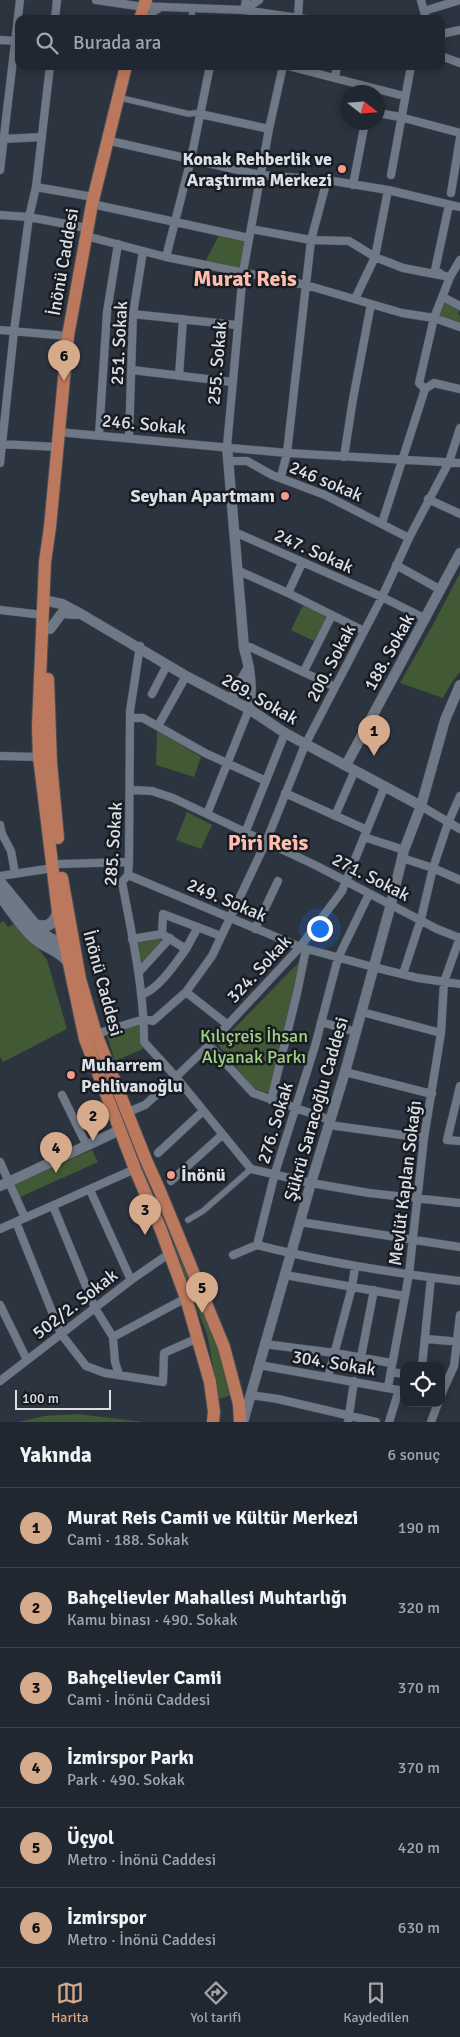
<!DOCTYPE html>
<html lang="tr">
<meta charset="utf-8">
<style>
body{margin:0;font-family:Signika,sans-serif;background:#292f38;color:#f1f3f6}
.controls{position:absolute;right:15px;bottom:15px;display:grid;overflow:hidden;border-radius:10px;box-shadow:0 2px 12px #0003}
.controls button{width:45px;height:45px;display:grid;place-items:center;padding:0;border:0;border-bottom:1px solid #3e444c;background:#212730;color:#f1f3f6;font:25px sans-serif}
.compass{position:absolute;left:340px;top:85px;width:45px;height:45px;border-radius:50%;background:#212730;box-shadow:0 2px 12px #0003;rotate:107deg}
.scale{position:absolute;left:15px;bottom:12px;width:96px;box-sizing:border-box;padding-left:5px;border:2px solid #dbe0e7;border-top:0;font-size:14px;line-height:18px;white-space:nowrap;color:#dbe0e7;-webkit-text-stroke:4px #181b21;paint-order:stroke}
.you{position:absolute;left:319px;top:928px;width:18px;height:18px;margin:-12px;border:4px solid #fff;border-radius:50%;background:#1a73e8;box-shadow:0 0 0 8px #1a73e833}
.badge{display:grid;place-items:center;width:32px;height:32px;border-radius:50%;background:#d6ab8b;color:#111;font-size:16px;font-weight:700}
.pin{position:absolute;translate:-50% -41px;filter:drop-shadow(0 1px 2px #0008)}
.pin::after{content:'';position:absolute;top:26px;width:18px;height:15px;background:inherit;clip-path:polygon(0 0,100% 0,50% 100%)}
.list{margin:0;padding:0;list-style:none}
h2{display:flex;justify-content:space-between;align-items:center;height:65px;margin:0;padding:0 20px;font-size:21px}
h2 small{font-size:16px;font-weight:400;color:#a2a5ab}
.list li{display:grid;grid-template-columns:32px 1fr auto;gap:15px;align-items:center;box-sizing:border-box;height:80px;padding:0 20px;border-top:1px solid #3e444c}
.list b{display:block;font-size:19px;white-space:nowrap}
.list p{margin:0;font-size:16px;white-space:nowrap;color:#a2a5ab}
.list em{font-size:16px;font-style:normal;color:#a2a5ab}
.icon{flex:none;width:28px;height:28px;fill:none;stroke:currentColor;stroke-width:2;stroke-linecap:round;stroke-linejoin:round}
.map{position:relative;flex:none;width:460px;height:1422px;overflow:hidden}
.search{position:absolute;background:#212730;box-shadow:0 2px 12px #0003;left:15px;right:15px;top:15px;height:55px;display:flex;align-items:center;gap:12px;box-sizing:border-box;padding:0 18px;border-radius:10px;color:#a2a5ab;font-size:19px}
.sheet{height:545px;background:#212730}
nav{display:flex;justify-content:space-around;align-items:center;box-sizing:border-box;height:70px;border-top:1px solid #3e444c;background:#212730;font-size:14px;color:#a2a5ab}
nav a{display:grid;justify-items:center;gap:2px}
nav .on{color:#d6ab8b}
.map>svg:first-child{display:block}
</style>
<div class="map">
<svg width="460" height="1422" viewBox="0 0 460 1422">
<rect width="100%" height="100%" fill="#2c3440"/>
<path fill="#415934" d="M219 235 245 241 240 269 205 262Z
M444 301 460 310 458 314 460 316V325L436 317Z
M460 573V672L452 682 443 698 400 683 435 621Z
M306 605 329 616 316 642 291 630 302 607Z
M157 730 201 757 194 777 156 765Z
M187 812 212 825 201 849 176 840Z
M4 921 8 927 18 922 47 960 67 1029 3 1062 0 1056V923Z
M162 936 168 939 141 968 134 941Z
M304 957 270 1093 254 1089 218 1045Z
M139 1023 143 1049 115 1061 106 1033Z
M92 1150 98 1162 20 1197 14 1184Z
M176 1245 221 1352 232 1395 219 1399 207 1334 172 1247Z
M78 1414 144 1422H18L44 1416Z"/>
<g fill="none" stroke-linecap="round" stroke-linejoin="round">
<defs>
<path id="pedestrian" d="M191 19 193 8
M117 97 189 114 195 113
M188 1220 203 1211 251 1169"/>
<path id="minor" d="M96 0 137 6 244 10 306 19
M421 0 426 19
M244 10 259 0
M244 10 246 0
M424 11 460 0
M298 18 299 0
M55 19 57 0
M150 19 154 11 161 7
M441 34 460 30
M0 40 19 41
M441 56 460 63
M288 66 404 96
M335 78 337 66
M378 113 400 117 460 133
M200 114 269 129
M2 139 42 137
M106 140 260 175 327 180 388 190 460 207
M0 170 20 0
M391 175 411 66
M353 185 365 122
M36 187 93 197
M451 193 460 138
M92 204 249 238
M0 215 29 217 87 228
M251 229 311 240 349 241 375 257 403 268 450 277
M86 236 166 257 306 285 402 313 434 318 460 327
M166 257 191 159 210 66
M441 274 435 270 449 205
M443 297 460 306
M355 299 375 257 388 190
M133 314 236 325
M0 330 68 336
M132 370 232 382
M179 376 183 319
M425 389 434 383 460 389
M58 432 287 453 460 463
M99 435 107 312 118 244
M129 438 133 314 143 251
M0 444 57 447
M227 446 243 272 269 129 283 66
M344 457 353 399 371 304
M228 461H247L272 475 325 495 409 538
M0 463 14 331 29 217 36 187 50 66
M281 477 287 453 311 240 327 180
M428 499 460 514
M382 523 425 389 419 383 434 318 450 277 460 260
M234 534H239L382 597 426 619
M396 565 441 590
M237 570 288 593 364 631
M288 593 302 563
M0 610 43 615
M140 646 130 711 129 862 128 875 122 882C132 935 144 988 144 1042L176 1077 251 1169 311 1183 369 1193 460 1203
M244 648 250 647 335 687
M304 671 332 615
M152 694 167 665
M130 718H143L205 753 266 781
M158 726 186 676
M0 756 39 757
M131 790 152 791 173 798 317 866 437 929 460 938
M285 793 367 830
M421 806 460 829
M207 814 249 709
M335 816 355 770
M0 825 2 834 11 851 15 873
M245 833 285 733
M364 837 404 850
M402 858 433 868 460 880
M60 864 129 862
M128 875 300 947 373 967 418 978 460 984
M0 876 53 868
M369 894 338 958 315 1046 275 1173 257 1245C324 1262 392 1273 460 1281
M255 929 278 881
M162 934 163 914 221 936
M132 939 162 934 186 949C176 963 158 990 141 995
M186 949 198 927
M139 972 170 938
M403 974 421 919 433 868 448 823 460 796
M186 992 228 1025
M362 1012 441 1033
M321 1022 356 1032
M96 1034 144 1019 153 1021 186 992 212 956 266 842 305 745 382 597 409 538 449 462 460 428
M209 1045 253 1093 330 1120
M345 1072 432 1094
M460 1086 447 1140 460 1141
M62 1095 87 1146
M271 1100 297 993 306 949
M128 1112 145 1105 176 1077 209 1045 300 947 342 891 384 788
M329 1125 424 1138
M158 1153 203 1111
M0 1162 25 1218
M171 1181 222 1135
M90 1190 131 1280
M53 1206 95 1308 113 1337 115 1362 119 1374
M16 1222 61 1334 86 1366 105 1373 163 1382 164 1353 198 1338
M300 1222 460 1247
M0 1229 135 1169
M233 1255 257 1245
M285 1275 404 1296
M0 1305 27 1360
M113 1337 186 1298
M426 1339 450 1341
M264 1344 335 1353 391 1363
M361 1357 374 1290
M259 1365 404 1391
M422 1366 431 1278
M391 1372 404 1374
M328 1377 352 1287 355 1267
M0 1381 131 1280 170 1253
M388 1387 409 1274 424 1138 441 1033 444 982 460 937
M251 1395 278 1399 376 1422
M441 1395 454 1366 460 1315
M348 1422 354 1381
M389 1422 399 1390
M431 1422 438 1403"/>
<path id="tertiary" d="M227 446 244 648C250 668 253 689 249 709
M43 600 62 604 81 614 186 676 249 709 285 733 421 806
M50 629 62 613 76 614
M231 700 249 667
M346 765 460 553
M0 1186 120 1130
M243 1422 311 1183 345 1072 391 904 404 850 421 806 445 720 460 685"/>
<path id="secondary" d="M0 882 42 933 51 939 71 945
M0 895C10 909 21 926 34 938 45 948 60 950 68 962
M33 924C47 929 53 925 58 912"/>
<path id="primary" d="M140 19 146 0
M126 66 92 204 68 336 50 527 45 562 38 726 39 757 58 912 85 1039 135 1169 161 1230 186 1298 210 1382 214 1412 213 1422
M48 679 51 763 58 838
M62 878 80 979 96 1034 146 1160 159 1189 224 1347 239 1404 240 1422"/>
</defs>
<use href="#pedestrian" stroke="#484f58" stroke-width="7"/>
<use href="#minor" stroke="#484f58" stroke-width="9"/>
<use href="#tertiary" stroke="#484f58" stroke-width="11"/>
<use href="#secondary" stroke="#484f58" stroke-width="12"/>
<use href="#primary" stroke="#484f58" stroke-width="14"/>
<use href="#pedestrian" stroke="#6f7886" stroke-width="5.5"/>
<use href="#minor" stroke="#6f7886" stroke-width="8"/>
<use href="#tertiary" stroke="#6f7886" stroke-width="10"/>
<use href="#secondary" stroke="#6f7886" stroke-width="11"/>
<use href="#primary" stroke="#bc785d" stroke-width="12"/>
</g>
<g fill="#f49d8b" stroke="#181b21" stroke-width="2">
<circle cx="342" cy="169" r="5"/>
<circle cx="285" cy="496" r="5"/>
<circle cx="71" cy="1075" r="5"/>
<circle cx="171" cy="1175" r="5"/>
</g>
<g text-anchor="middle" stroke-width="5" stroke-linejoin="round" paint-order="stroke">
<g font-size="18" font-weight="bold" fill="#dbe0e7" stroke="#181b21" text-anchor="end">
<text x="332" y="165">Konak Rehberlik ve<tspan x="332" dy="21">Araştırma Merkezi</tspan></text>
<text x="275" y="502">Seyhan Apartmanı</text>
<text x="81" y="1071" text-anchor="start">Muharrem<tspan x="81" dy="21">Pehlivanoğlu</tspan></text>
<text x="181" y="1181" text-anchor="start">İnönü</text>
</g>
<g font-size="18" fill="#dbe0e7" stroke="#181b21">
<text transform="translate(63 262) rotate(-80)" y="6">İnönü Caddesi</text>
<text transform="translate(119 343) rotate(-87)" y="6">251. Sokak</text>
<text transform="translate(217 363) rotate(-85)" y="6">255. Sokak</text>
<text transform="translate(144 424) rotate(5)" y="6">246. Sokak</text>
<text transform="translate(326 481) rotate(23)" y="6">246 sokak</text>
<text transform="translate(314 551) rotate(24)" y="6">247. Sokak</text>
<text transform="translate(389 652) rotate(-61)" y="6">188. Sokak</text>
<text transform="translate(331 663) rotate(-62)" y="6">200. Sokak</text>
<text transform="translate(260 699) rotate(30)" y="6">269. Sokak</text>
<text transform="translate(113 844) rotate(-86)" y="6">285. Sokak</text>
<text transform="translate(371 877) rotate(27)" y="6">271. Sokak</text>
<text transform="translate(227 900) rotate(23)" y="6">249. Sokak</text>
<text transform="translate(259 969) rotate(-47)" y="6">324. Sokak</text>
<text transform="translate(103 983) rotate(75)" y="6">İnönü Caddesi</text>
<text transform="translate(316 1109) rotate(-74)" y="6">Şükrü Saracoğlu Caddesi</text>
<text transform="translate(275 1123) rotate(-73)" y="6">276. Sokak</text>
<text transform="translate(405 1183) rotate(-83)" y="6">Mevlüt Kaplan Sokağı</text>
<text transform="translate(75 1304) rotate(-38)" y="6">502/2. Sokak</text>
<text transform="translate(334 1363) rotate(9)" y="6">304. Sokak</text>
</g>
<g font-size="18" fill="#9fd581" stroke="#181b21">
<text x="254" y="1042">Kılıçreis İhsan<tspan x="254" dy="21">Alyanak Parkı</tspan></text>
</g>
<g font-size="22" font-weight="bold" fill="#ffbdae" stroke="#181b21">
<text x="245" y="286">Murat Reis</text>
<text x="268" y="850">Piri Reis</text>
</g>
</g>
</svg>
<div class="controls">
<button><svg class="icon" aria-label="locate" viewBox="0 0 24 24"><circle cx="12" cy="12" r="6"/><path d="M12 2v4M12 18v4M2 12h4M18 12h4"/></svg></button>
</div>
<svg class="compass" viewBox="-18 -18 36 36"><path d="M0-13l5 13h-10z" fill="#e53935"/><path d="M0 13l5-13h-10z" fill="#a2a5ab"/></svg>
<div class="scale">100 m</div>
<div class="you"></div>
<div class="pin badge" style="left:374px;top:756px">1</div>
<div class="pin badge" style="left:93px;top:1141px">2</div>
<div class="pin badge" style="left:145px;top:1235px">3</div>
<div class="pin badge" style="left:56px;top:1173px">4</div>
<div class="pin badge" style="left:202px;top:1313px">5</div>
<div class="pin badge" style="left:64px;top:381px">6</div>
<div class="search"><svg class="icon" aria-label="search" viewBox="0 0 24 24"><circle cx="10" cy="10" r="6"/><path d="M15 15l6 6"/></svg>Burada ara</div>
</div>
<section class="sheet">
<h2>Yakında<small>6 sonuç</small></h2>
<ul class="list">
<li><span class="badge">1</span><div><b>Murat Reis Camii ve Kültür Merkezi</b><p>Cami · 188. Sokak</p></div><em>190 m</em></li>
<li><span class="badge">2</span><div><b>Bahçelievler Mahallesi Muhtarlığı</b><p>Kamu binası · 490. Sokak</p></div><em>320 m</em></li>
<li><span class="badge">3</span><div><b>Bahçelievler Camii</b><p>Cami · İnönü Caddesi</p></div><em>370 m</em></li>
<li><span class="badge">4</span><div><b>İzmirspor Parkı</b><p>Park · 490. Sokak</p></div><em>370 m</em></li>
<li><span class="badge">5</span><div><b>Üçyol</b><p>Metro · İnönü Caddesi</p></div><em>420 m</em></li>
<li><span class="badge">6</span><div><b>İzmirspor</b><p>Metro · İnönü Caddesi</p></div><em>630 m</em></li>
</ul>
</section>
<nav>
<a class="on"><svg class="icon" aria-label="map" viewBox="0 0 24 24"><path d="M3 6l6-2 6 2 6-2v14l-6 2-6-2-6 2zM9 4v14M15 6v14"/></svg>Harita</a>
<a><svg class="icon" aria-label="directions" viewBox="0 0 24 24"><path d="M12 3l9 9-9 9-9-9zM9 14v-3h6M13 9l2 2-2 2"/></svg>Yol tarifi</a>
<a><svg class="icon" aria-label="saved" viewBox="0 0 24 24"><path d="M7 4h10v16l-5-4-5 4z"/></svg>Kaydedilen</a>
</nav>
